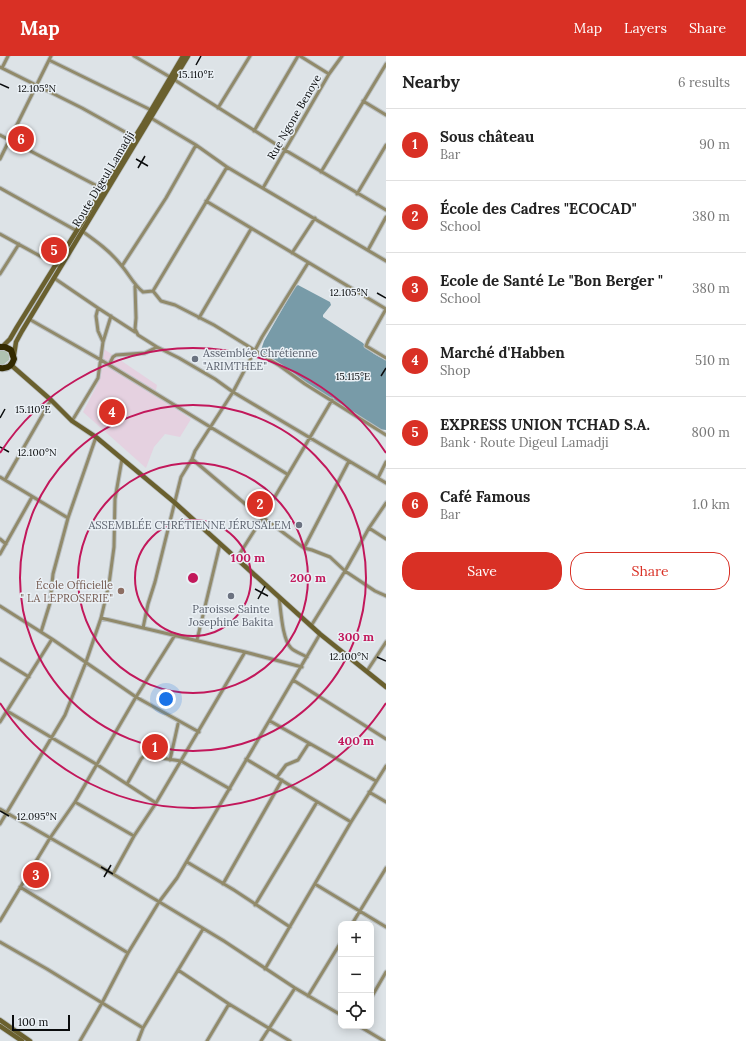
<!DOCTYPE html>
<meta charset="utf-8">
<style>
body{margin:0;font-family:Lora,serif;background:#f6f6f6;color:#222}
.controls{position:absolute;right:12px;bottom:12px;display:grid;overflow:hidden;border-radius:8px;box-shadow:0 2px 10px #0003}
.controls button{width:36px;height:36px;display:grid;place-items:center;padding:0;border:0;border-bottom:1px solid #e0e0e0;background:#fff;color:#222;font:20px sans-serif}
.scale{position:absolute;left:12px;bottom:10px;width:58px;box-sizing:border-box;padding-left:4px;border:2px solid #0a0c0d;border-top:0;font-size:11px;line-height:14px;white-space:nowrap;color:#0a0c0d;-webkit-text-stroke:3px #eaf0f5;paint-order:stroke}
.you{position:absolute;left:166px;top:643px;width:14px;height:14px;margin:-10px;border:3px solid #fff;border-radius:50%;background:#1a73e8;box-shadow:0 0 0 6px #1a73e833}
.badge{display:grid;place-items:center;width:26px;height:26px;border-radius:50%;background:#d93025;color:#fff;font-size:13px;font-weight:700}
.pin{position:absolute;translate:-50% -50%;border:2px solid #fff;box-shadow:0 1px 4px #0006}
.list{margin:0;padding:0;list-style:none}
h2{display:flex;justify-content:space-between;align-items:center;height:52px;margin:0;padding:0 16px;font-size:17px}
h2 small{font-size:13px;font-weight:400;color:#767676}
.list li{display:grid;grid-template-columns:26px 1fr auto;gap:12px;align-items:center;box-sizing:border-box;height:72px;padding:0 16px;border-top:1px solid #e0e0e0}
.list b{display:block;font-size:15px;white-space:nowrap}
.list p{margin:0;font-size:13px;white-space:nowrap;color:#767676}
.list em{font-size:13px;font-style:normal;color:#767676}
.actions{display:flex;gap:8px;padding:12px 16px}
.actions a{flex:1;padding:9px 0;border:1px solid #d93025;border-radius:16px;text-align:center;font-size:14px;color:#d93025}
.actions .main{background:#d93025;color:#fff}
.icon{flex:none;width:22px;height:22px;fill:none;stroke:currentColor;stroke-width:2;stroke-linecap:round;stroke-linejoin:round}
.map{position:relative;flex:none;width:386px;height:985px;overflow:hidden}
header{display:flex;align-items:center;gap:24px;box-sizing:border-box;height:56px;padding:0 20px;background:#d93025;color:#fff}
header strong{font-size:19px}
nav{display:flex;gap:22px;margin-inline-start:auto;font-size:14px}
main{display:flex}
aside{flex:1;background:#fff}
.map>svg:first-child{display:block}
</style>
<header>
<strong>Map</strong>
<nav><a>Map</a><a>Layers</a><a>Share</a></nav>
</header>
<main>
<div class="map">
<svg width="386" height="985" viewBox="0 0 386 985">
<rect width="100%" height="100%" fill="#dde3e7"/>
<path fill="#e5d1e0" d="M101 291 157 329 155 339 191 363 180 381 165 378 154 391 146 412 83 356 97 329Z"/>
<path fill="#afc1b1" d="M0 295H6L9 299V304L3 309H0Z"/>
<path fill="#789ba8" d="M298 229 330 246 331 249 323 259V261L363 287C369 296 377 300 386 304V374L378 373 312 331 261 294 264 285 295 231Z"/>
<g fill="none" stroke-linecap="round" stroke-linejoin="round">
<defs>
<path id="street" d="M134 0 170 21 285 94 386 154
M300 0 329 18
M49 4 151 54
M0 11 82 52 134 81
M2 12 8 0
M363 45 386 59
M218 52 250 0
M151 62 196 89 227 111 386 205
M254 75 298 0
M0 79 103 133
M0 103 51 0
M321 116 386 8
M0 132 77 175
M263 132 329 18 342 0
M357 138 386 89
M206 145 386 253
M82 175C96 185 110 195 121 209 129 218 133 228 143 236L153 235
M0 178 60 211
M368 194 386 161
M292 197 315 162
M122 210 166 142 196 89
M0 218 19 188
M54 222 98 252 96 260 98 275 103 286 98 322 72 365
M135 230 136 262 135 273 138 279 157 291 179 302 215 323 233 336 386 427
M153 235 161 245 175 249 214 269 280 310 305 328 386 379
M153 235 227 111
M98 252 135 276
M386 253 368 285 366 290 386 302
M199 262 251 173
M29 263 101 304 287 418
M103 286 111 260
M109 309 113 301 116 299 145 297 157 291
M192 403 250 452 304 492 312 494 330 501 345 515 375 535 386 540
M0 421 68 462
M378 422 386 406
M5 424 51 344
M369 472 386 483
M0 483 6 488
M304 492 349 405
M0 498 32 441
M237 502 263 461 332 344
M279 541C281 554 282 583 291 592 295 596 302 598 307 601
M0 550 52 583 136 641 199 676
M101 562 245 596 156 747 134 780 113 818
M311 570 345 515 369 472 386 447
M143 572 148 548 155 526 181 421 192 403 195 395 233 336 262 281 308 207
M41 576 50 547 53 518 68 462 96 381
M197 584 220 488
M245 596 302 611
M0 603 29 621
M367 615 386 586
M293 624 386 683
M7 655 96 708 156 747
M270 665 376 725
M0 666 52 583
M246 703 351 766
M170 704 178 668
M277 721 286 709 298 704 309 687
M127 728 141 703 144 700H147L181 705 230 733
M369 736 386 746
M75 746 134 780
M0 753 113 818 224 885 295 932 341 959
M0 768 65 659 86 606 101 562 109 528 114 491 115 443 122 403
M187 806 234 834 290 871
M223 828 282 724
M315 828 386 871
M20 831 128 897
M255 849 317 746
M0 865 50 782 75 746 136 641 175 579
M352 868 386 812
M0 886 47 913 143 972
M265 913 351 766 386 710
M178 914 229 948 290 985
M308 940 341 886
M371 942 386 916
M359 970 384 985
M80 985 102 947 128 897 159 846 177 822 320 578
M138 985 143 972 203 873
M207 985 229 948
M261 985 295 932"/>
<path id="secondary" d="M2 291 10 283 17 271 143 68 183 0
M14 299 16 286 22 275 188 0
M11 309 51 344 72 365 96 381 174 446 320 578 386 631
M0 964 30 985
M0 970 22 985"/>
<path id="highway" d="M0 291H5L11 294 14 303C12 310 7 313 0 312"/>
</defs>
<use href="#street" stroke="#bbc1c4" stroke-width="5"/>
<use href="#secondary" stroke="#bbc1c4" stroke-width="6"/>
<use href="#highway" stroke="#bbc1c4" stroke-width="8"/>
<use href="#street" stroke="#918a6a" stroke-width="3"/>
<use href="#secondary" stroke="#6a602e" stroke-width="4.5"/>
<use href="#highway" stroke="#332a00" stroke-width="6"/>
</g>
<path fill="none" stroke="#0a0c0d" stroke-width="1.5" d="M196 9 201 0M0 28 9 32M136 103 148 110M138 112 145 100M377 237 386 242M381 320 386 312M0 362 5 353M0 391 9 396M255 533 268 540M258 543 265 530M377 601 386 605M0 755 9 760M101 811 113 818M104 821 111 809"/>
<g fill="none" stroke="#c2185b" stroke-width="2">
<circle cx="193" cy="522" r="58"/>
<circle cx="193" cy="522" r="115"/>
<circle cx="193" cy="522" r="173"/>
<path d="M386 647A230 230 0 0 1 0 647M0 397A230 230 0 0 1 386 397"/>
</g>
<g fill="#6b7280" stroke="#eaf0f5" stroke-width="1.5">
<circle cx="195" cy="303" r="4"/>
<circle cx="299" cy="469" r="4"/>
<circle cx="231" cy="540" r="4"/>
</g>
<circle fill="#8d6e63" stroke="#eaf0f5" stroke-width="1.5" cx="121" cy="535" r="4"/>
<g text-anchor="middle" stroke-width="3" stroke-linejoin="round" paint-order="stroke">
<g font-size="11" fill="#0a0c0d" stroke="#eaf0f5">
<text transform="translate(294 61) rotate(-60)" y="4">Rue Ngone Benoye</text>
<text transform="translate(103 123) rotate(-59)" y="4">Route Digeul Lamadji</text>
</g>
<g font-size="11" fill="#5b616d" stroke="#eaf0f5" text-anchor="start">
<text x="203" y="301">Assemblée Chrétienne<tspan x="203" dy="13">"ARIMTHEE"</tspan></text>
<text x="291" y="473" text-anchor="end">ASSEMBLÉE CHRÉTIENNE JÉRUSALEM</text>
<text x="231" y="557" text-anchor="middle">Paroisse Sainte<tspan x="231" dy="13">Josephine Bakita</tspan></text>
</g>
<g font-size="11" fill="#785e54" stroke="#eaf0f5" text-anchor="end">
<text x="113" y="533">École Officielle<tspan x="113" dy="13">" LA LEPROSERIE"</tspan></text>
</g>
</g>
<g font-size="10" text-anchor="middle" fill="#0a0c0d" stroke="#eaf0f5" stroke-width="3" stroke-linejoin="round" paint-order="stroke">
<text x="196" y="22">15.110°E</text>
<text x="37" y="36">12.105°N</text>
<text x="349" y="240">12.105°N</text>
<text x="353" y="324">15.115°E</text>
<text x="33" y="357">15.110°E</text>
<text x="37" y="400">12.100°N</text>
<text x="349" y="604">12.100°N</text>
<text x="37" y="764">12.095°N</text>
</g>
<circle cx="193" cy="522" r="6" fill="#c2185b" stroke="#eaf0f5" stroke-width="2"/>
<g font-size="12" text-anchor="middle" font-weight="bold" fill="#c2185b" stroke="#eaf0f5" stroke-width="3" stroke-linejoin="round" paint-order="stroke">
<text x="248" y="506">100 m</text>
<text x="308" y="526">200 m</text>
<text x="356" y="585">300 m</text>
<text x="356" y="689">400 m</text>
</g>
</svg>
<div class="controls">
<button>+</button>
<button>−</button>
<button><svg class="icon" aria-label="locate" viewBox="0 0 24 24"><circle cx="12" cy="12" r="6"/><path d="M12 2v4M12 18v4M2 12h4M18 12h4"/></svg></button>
</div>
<div class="scale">100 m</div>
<div class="you"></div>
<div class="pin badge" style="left:155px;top:691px">1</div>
<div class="pin badge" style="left:260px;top:448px">2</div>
<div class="pin badge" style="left:36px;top:819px">3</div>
<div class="pin badge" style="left:112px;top:356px">4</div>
<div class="pin badge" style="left:54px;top:194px">5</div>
<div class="pin badge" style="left:21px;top:83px">6</div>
</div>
<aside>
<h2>Nearby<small>6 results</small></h2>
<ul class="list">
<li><span class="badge">1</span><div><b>Sous château</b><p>Bar</p></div><em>90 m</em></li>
<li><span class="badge">2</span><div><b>École des Cadres &quot;ECOCAD&quot;</b><p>School</p></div><em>380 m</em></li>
<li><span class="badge">3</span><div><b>Ecole de Santé Le &quot;Bon Berger &quot;</b><p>School</p></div><em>380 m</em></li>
<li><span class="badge">4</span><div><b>Marché d'Habben</b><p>Shop</p></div><em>510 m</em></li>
<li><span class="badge">5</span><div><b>EXPRESS UNION TCHAD S.A.</b><p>Bank · Route Digeul Lamadji</p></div><em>800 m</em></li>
<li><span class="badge">6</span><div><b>Café Famous</b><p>Bar</p></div><em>1.0 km</em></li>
</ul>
<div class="actions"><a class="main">Save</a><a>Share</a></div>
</aside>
</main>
